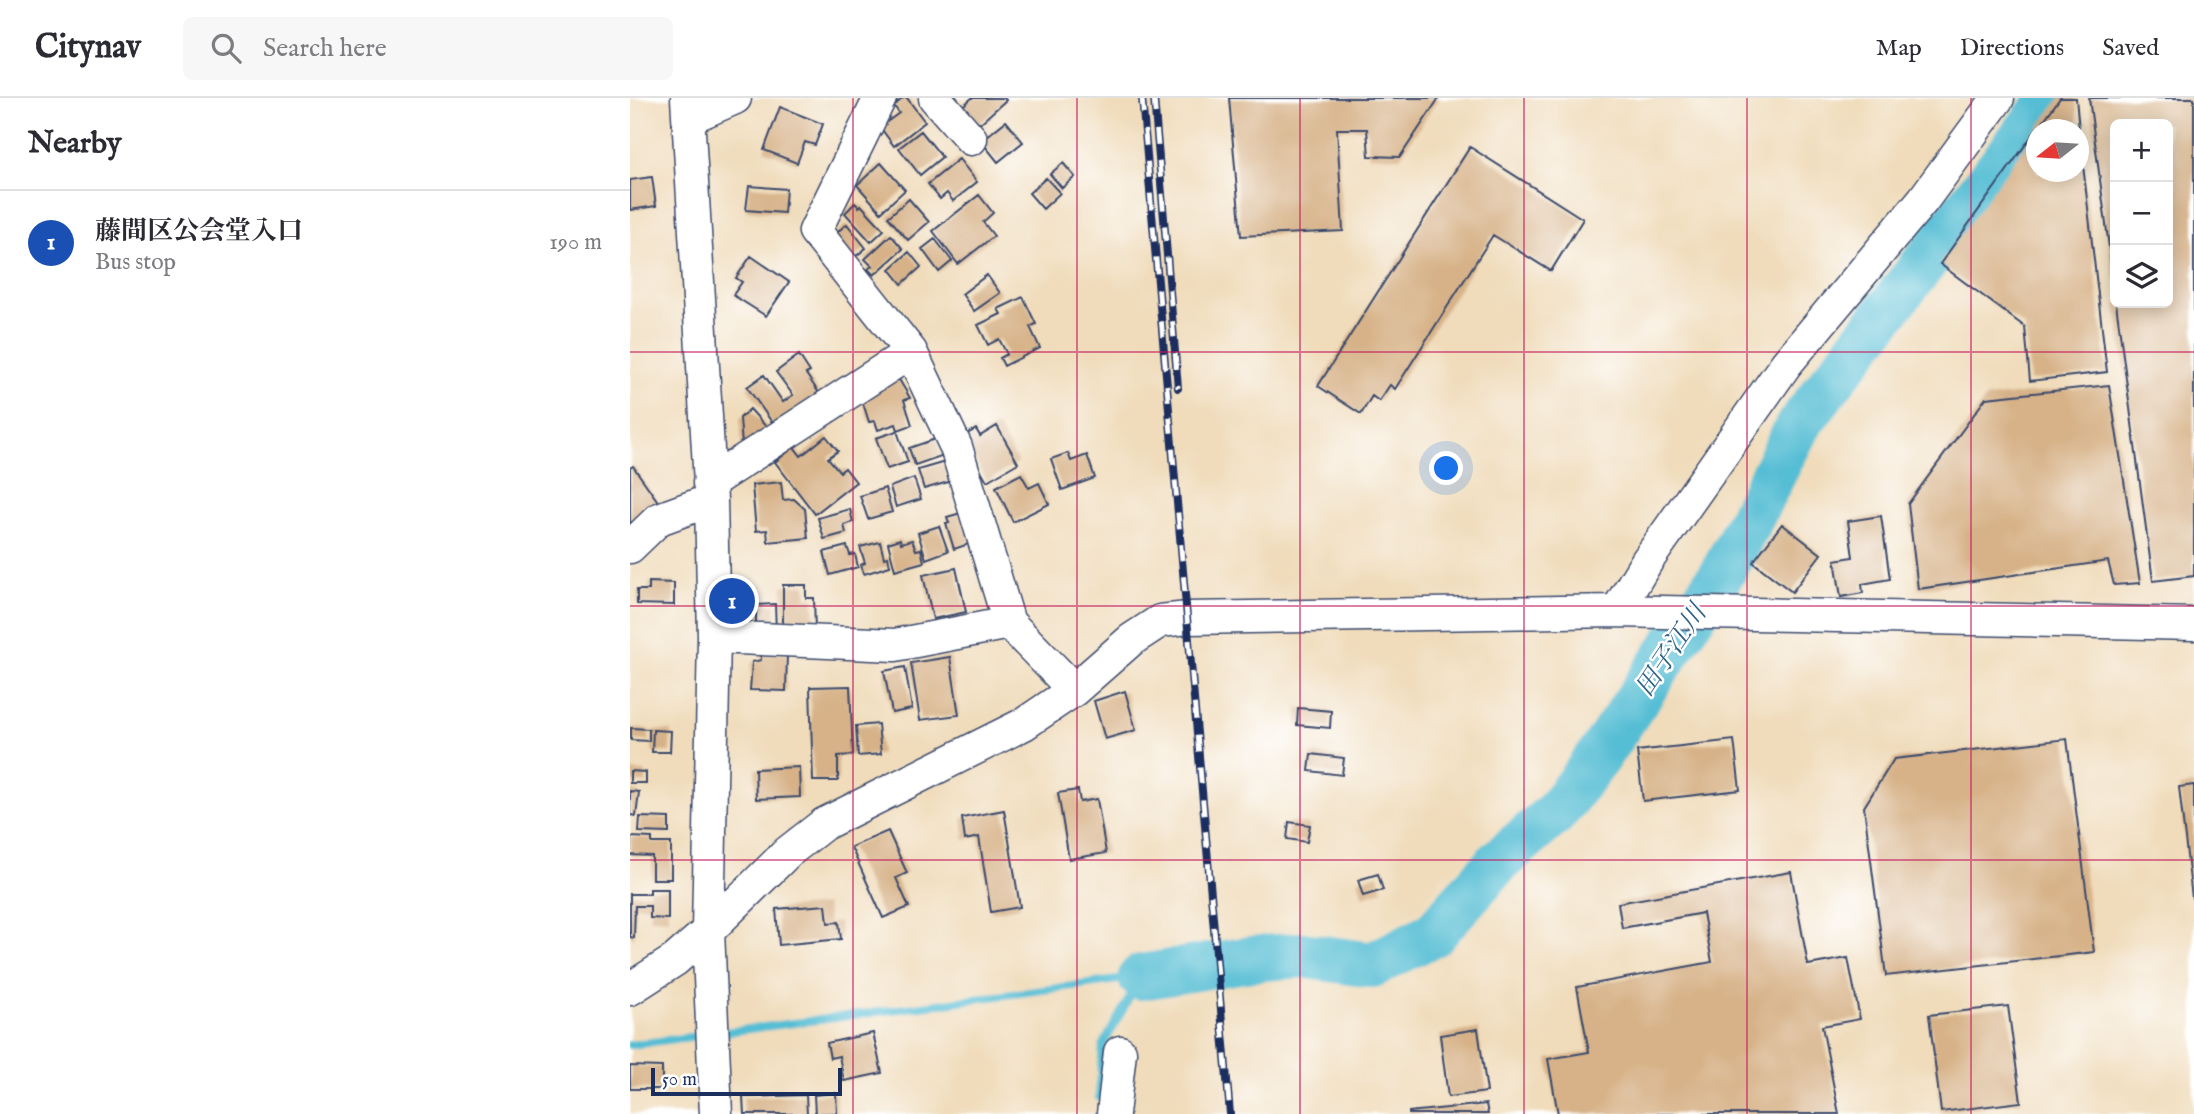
<!DOCTYPE html>
<meta charset="utf-8">
<style>
body{margin:0;font-family:"IM FELL English","Noto Serif JP",serif;background:#f7f7f7;color:#2b2b33}
.controls{position:absolute;right:21px;top:21px;display:grid;overflow:hidden;border-radius:10px;box-shadow:0 4px 18px #0003}
.controls button{width:63px;height:63px;display:grid;place-items:center;padding:0;border:0;border-bottom:2px solid #e1e1e2;background:#fff;color:#2b2b33;font:35px sans-serif}
.compass{position:absolute;left:1396px;top:21px;width:63px;height:63px;border-radius:50%;background:#fff;box-shadow:0 4px 18px #0003;rotate:253deg}
.scale{position:absolute;left:21px;bottom:18px;width:191px;box-sizing:border-box;padding-left:7px;border:4px solid #1b2f5e;border-top:0;font-size:19px;line-height:24px;white-space:nowrap;color:#1b2f5e;-webkit-text-stroke:5px #fff;paint-order:stroke}
.you{position:absolute;left:817px;top:371px;width:24px;height:24px;margin:-18px;border:5px solid #fff;border-radius:50%;background:#1a73e8;box-shadow:0 0 0 10px #1a73e833}
.badge{display:grid;place-items:center;width:46px;height:46px;border-radius:50%;background:#1f6fb2;color:#fff;font-size:23px;font-weight:700}
.pin{position:absolute;translate:-50% -50%;border:4px solid #fff;box-shadow:0 2px 7px #0006}
.list{margin:0;padding:0;list-style:none}
h2{display:flex;justify-content:space-between;align-items:center;height:91px;margin:0;padding:0 28px;font-size:30px}
h2 small{font-size:23px;font-weight:400;color:#7c7c81}
.list li{display:grid;grid-template-columns:46px 1fr auto;gap:21px;align-items:center;box-sizing:border-box;height:105px;padding:0 28px;border-top:2px solid #e1e1e2}
.list b{display:block;font-size:26px;white-space:nowrap}
.list p{margin:0;font-size:23px;white-space:nowrap;color:#7c7c81}
.list em{font-size:23px;font-style:normal;color:#7c7c81}
.icon{flex:none;width:38px;height:38px;fill:none;stroke:currentColor;stroke-width:2;stroke-linecap:round;stroke-linejoin:round}
.map{position:relative;flex:none;width:1564px;height:1016px;overflow:hidden}
header{display:flex;align-items:center;gap:42px;box-sizing:border-box;height:98px;padding:0 35px;background:#fff;border-bottom:2px solid #e1e1e2}
header strong{font-size:33px}
nav{display:flex;gap:38px;margin-inline-start:auto;font-size:24px}
.search{width:490px;height:63px;background:#f7f7f7;display:flex;align-items:center;gap:18px;box-sizing:border-box;padding:0 24px;border-radius:10px;color:#7c7c81;font-size:26px}
main{display:flex}
aside{flex:1;background:#fff}
.map>svg:first-child{display:block}
</style>
<header>
<strong>Citynav</strong>
<div class="search"><svg class="icon" aria-label="search" viewBox="0 0 24 24"><circle cx="10" cy="10" r="6"/><path d="M15 15l6 6"/></svg>Search here</div>
<nav><a>Map</a><a>Directions</a><a>Saved</a></nav>
</header>
<main>
<aside>
<h2>Nearby<small></small></h2>
<ul class="list">
<li><span class="badge" style="background:#1a4fb4">1</span><div><b>藤間区公会堂入口</b><p>Bus stop</p></div><em>190 m</em></li>
</ul>
</aside>
<div class="map">
<svg width="1564" height="1016" viewBox="0 0 1564 1016">
<rect width="100%" height="100%" fill="#fff"/>
<filter id="ink" filterUnits="userSpaceOnUse"><feTurbulence type="fractalNoise" baseFrequency=".0143" numOctaves="2"/><feDisplacementMap in="SourceGraphic" scale="14" xChannelSelector="R" yChannelSelector="G"/><feConvolveMatrix kernelMatrix="1 2 1 2 8 2 1 2 1" color-interpolation-filters="sRGB"/></filter>
<filter id="wash" filterUnits="userSpaceOnUse"><feTurbulence type="fractalNoise" baseFrequency=".00686" numOctaves="4" result="noise"/><feDisplacementMap in="SourceGraphic" scale="28" xChannelSelector="R" yChannelSelector="G"/><feGaussianBlur stdDeviation="1.57" result="paint"/><feColorMatrix in="noise" values="0 0 0 0 0 0 0 0 0 0 0 0 0 0 0 0 0 1.4 0 .05"/><feComposite in="paint" operator="in"/></filter>
<g filter="url(#wash)">
<rect width="100%" height="100%" fill="#f0dcbb"/>
<g fill="none" stroke-linecap="round" stroke-linejoin="round">
<path stroke="#57bed4" stroke-width="8" d="M88 935 511 879
M0 947 75 937
M469 999 473 947 511 879"/>
<path stroke="#57bed4" stroke-width="46" d="M511 879 621 861 672 857 742 867 803 836 869 763 925 715 968 659 1094 472 1169 326 1422 0"/>
</g>
<g id="blocks">
<path fill="#d7b288" d="M273 0H277L295 24 264 48 250 29 269 15 264 8Z
M342 0H374L376 2 345 30 329 11Z
M599 0H809L770 59 739 58 737 31H707L713 133 611 138Z
M1430 0H1446L1449 32H1407Z
M1459 0H1564V478L1523 483 1486 205H1538V26H1485L1484 186Z
M150 9 193 26 185 47 175 44 167 65 134 52Z
M376 23 393 44 368 64 351 43Z
M1406 32V74H1448L1450 41 1477 274 1400 283 1395 229 1310 166Z
M291 33 312 59 290 77 269 50Z
M840 49 953 121 921 173 863 137 765 291 760 287 749 303 742 298 731 316 688 288Z
M329 61 347 84 323 103 317 95 310 101 298 86Z
M251 65 275 92 251 114 227 87Z
M433 65 445 79 432 90 420 76Z
M22 79 26 108 0 112V82Z
M416 80 430 95 413 111 399 95Z
M119 88 156 91 154 115 116 112Z
M349 97 363 115 353 124 364 138 328 166 303 133Z
M279 101 299 124 278 142 258 119Z
M225 105 229 109 231 107 254 132 241 144 215 115Z
M217 126 236 150 219 164 200 140Z
M261 137 273 151 244 177 238 171 242 168 235 161Z
M305 141 322 163 309 174 292 151Z
M279 154 291 169 272 186 260 171Z
M121 158 159 184 136 218 103 197 112 184 106 180Z
M357 177 370 195 344 213 332 196Z
M393 199 406 226 400 229 410 250 374 268 370 260 377 256 369 241 358 247 348 227 371 216 368 211Z
M169 257 180 274 176 276 189 295 144 327 117 289 134 277 153 304 163 297 146 274Z
M267 278 280 300 274 302 282 327 268 332 266 326 248 332 245 323 239 324 232 302Z
M1479 287 1510 485 1484 487 1478 463 1288 491 1278 406 1356 300Z
M120 311 140 333 112 348 110 320Z
M367 328 388 365 357 383 332 339 346 331 350 338Z
M267 333 278 364 257 371 246 340Z
M196 338 208 353 198 360 210 374 215 370 226 384 185 416 145 364 164 349 171 358Z
M308 340 314 357 285 367 279 350Z
M438 355 441 363 457 357 465 380 432 392 421 361Z
M315 364 322 383 294 391 288 372Z
M3 368 29 405 0 426V370Z
M391 376 399 390 409 385 419 406 383 424 366 389Z
M284 380 291 401 266 409 260 389Z
M151 384 153 402 164 401 175 411 178 440 138 444 137 432 126 433 122 387Z
M255 390 262 414 238 421 230 398Z
M220 411 223 424 214 427 216 435 194 441 188 420Z
M331 415 345 444 324 451 316 425H319L317 419Z
M1251 418 1260 481 1232 486 1233 495 1211 499 1205 462 1223 459 1218 423Z
M1152 426 1191 456 1162 494 1123 464Z
M309 428 318 453 296 461 288 435Z
M270 441 271 445 282 442 286 452 291 451 294 464 265 472 258 445Z
M250 444 254 460 258 459 260 468 234 476 231 467 235 465 230 449Z
M217 448 220 457 225 456 228 469 200 477 194 454Z
M326 470 336 514 303 521 293 477Z
M19 484 44 485V507L7 506V492H19Z
M153 487H176V500H184L185 532H153Z
M145 506 146 533H126V507Z
M131 556H157L156 593 120 592 122 564 131 562Z
M320 559 329 617 290 622 281 565Z
M275 569 282 611 262 615 254 573Z
M220 588 223 657 208 658V683H183L180 589Z
M495 593 506 632 475 641 464 603Z
M668 610 701 613 700 630 667 627Z
M248 626 251 656 228 658 226 628Z
M1 630 19 631V643L1 642Z
M23 632 41 633 40 654H22Z
M1437 641 1464 854 1256 878 1234 709 1264 661Z
M1104 642 1110 692 1013 703 1007 653Z
M681 656 714 660 712 677 679 673Z
M169 669 170 699 126 701 125 671Z
M0 673 16 674V685H0Z
M1564 687V800H1562L1549 689Z
M448 692 450 704 467 701 476 755 439 761 428 695Z
M0 693 9 694 6 718 0 717Z
M374 712 390 809 361 814 349 739 335 742 332 720Z
M10 719 39 720V735L9 734Z
M659 724 680 727 677 744 657 741Z
M258 733 277 775 266 780 279 809 253 820 221 749Z
M1 739 22 740V745H41V781H22V758L0 757Z
M1161 774 1178 867 1218 860 1230 921 1192 928 1209 1016H928L918 961 959 954 947 889 1082 864 1073 815 992 830 988 805Z
M748 776 753 792 733 798 728 782Z
M20 791H38V821L20 820V808H5L4 840 0 839V796H20Z
M196 807 198 825 209 824 211 841 149 847 146 811Z
M1378 908 1391 1004 1311 1014 1299 917Z
M848 931 857 994 818 999 810 937Z
M243 935 252 975 214 983 209 958 200 960 197 945Z
M0 968 32 969V991H0Z
M206 995 207 1015 185 1016 184 997Z
M176 997 177 1016H114L113 999Z
M856 1006 858 1016H779V1014Z"/>
</g>
</g>
<g filter="url(#ink)">
<use href="#blocks" fill-opacity="0" stroke="#3b496c" stroke-width="2"/>
<g fill="none" stroke-linecap="round" stroke-linejoin="round">
<defs>
<path id="minor" d="M57 0 81 402 84 539 78 833 86 1016
M250 0 185 133 281 254 326 349 379 525 444 592
M305 0 341 41
M59 20 105 0
M79 385 281 254
M0 449 29 421 81 402
M987 513 1017 463 1156 266 1293 102 1368 0
M84 539 265 547 379 525
M0 891 45 862 78 833 158 754 194 726 394 626 444 592 501 542 530 523 558 520 987 513 1564 526
M483 1016 490 954"/>
</defs>
<use href="#minor" stroke="#3b496c" stroke-width="35"/>
<use href="#minor" stroke="#fff" stroke-width="32"/>
<defs>
<path id="rail" d="M512 0 600 1016
M524 0 548 290"/>
</defs>
<use href="#rail" stroke="#1b2f5e" stroke-width="8"/>
<use href="#rail" stroke="#fff" stroke-width="5" stroke-dasharray="16" stroke-linecap="butt"/>
</g>
</g>
<path fill="none" stroke="#c2185b" stroke-width="2" stroke-opacity="0.55" d="M223 0V1016M447 0V1016M670 0V1016M894 0V1016M1117 0V1016M1341 0V1016M0 254H1564M0 508H1564M0 762H1564"/>
<g text-anchor="middle" stroke-width="5" stroke-linejoin="round" paint-order="stroke">
<g font-size="26" font-style="italic" fill="#306187" stroke="#fff">
<text transform="translate(1040 552) rotate(-56)" y="9">田子江川</text>
</g>
</g>
</svg>
<div class="controls">
<button>+</button>
<button>−</button>
<button><svg class="icon" aria-label="layers" viewBox="0 0 24 24"><path d="M12 4l9 5-9 5-9-5zM3 14l9 5 9-5"/></svg></button>
</div>
<svg class="compass" viewBox="-18 -18 36 36"><path d="M0-13l5 13h-10z" fill="#e53935"/><path d="M0 13l5-13h-10z" fill="#7c7c81"/></svg>
<div class="scale">50 m</div>
<div class="you"></div>
<div class="pin badge" style="left:102px;top:503px;background:#1a4fb4">1</div>
</div>
</main>
